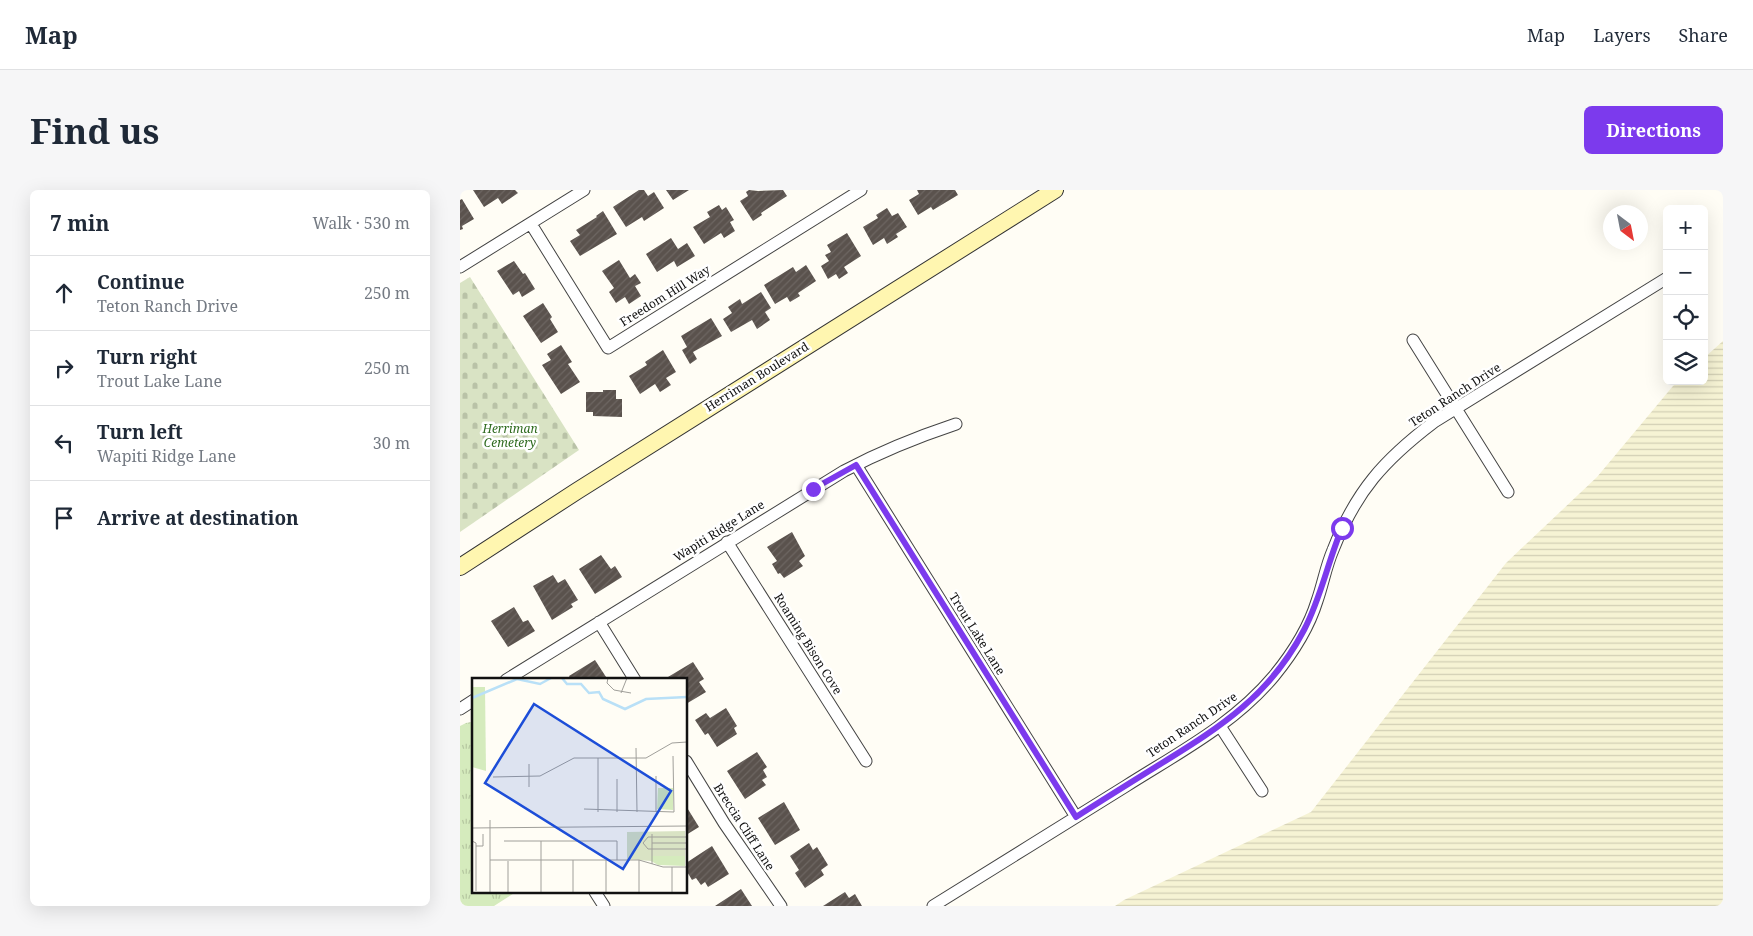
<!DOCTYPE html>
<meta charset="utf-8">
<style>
body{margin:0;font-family:"Noto Serif",serif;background:#f6f6f7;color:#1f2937}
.controls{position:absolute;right:15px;top:15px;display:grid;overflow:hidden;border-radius:8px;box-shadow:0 5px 20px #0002}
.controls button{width:45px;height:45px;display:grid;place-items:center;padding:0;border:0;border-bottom:1px solid #e0e1e3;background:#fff;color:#1f2937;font:25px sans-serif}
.compass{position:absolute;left:1143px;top:15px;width:45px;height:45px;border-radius:50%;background:#fff;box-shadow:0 5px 20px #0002;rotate:148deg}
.stop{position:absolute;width:15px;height:15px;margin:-11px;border:4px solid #7c3aed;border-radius:50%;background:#fff}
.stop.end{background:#7c3aed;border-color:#fff;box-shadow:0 1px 5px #0008}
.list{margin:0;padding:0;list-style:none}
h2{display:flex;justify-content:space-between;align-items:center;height:65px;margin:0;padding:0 20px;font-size:21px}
h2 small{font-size:16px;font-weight:400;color:#747a83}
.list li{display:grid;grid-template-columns:32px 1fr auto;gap:15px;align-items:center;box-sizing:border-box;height:75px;padding:0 20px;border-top:1px solid #e0e1e3}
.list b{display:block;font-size:19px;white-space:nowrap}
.list p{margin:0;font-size:16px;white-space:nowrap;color:#747a83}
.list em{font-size:16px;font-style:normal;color:#747a83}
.icon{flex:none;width:28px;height:28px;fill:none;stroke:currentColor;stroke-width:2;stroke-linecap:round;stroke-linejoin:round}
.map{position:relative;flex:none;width:1263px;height:716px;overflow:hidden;border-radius:8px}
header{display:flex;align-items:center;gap:30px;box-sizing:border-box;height:70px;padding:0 25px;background:#fff;border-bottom:1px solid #e0e1e3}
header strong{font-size:24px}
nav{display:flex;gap:28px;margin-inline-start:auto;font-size:18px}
.intro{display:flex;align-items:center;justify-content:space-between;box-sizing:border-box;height:120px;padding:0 30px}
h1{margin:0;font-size:35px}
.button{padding:12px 22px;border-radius:8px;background:#7c3aed;color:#fff;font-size:18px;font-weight:700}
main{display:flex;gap:30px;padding:0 30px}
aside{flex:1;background:#fff;border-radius:8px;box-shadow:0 5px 20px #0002}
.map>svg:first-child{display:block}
</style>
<header>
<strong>Map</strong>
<nav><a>Map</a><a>Layers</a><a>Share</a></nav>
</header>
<div class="intro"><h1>Find us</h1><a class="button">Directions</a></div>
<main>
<aside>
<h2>7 min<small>Walk · 530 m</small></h2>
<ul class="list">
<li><svg class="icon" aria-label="ahead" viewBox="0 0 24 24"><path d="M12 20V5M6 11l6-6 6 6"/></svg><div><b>Continue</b><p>Teton Ranch Drive</p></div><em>250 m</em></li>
<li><svg class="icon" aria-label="right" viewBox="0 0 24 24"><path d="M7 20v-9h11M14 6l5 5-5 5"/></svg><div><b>Turn right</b><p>Trout Lake Lane</p></div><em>250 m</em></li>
<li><svg class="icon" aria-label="left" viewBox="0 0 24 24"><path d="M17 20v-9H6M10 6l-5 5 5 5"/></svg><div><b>Turn left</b><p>Wapiti Ridge Lane</p></div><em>30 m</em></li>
<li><svg class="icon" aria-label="arrive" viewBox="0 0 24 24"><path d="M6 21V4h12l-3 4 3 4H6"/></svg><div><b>Arrive at destination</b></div></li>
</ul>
</aside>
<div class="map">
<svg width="1263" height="716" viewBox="0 0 1263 716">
<defs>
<pattern id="farmland-rules" width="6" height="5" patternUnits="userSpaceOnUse" patternTransform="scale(1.25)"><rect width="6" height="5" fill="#f6f3d4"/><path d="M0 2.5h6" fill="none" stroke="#d2cfb5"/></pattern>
<pattern id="cemetery-stones" width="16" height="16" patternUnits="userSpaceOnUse" patternTransform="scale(1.25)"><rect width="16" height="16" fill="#d9e3c4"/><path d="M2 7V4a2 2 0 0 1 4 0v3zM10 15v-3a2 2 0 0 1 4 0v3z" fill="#b9c2a7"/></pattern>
<pattern id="park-tufts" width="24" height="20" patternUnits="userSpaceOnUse" patternTransform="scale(1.25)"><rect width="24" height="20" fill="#d5ebbd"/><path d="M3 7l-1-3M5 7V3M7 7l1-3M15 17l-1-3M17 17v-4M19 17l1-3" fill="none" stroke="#b6c8a1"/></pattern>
<pattern id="building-hatch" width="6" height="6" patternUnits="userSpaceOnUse" patternTransform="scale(1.25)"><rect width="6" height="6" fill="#5a524d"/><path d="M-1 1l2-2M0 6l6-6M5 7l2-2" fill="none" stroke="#6d6662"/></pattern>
</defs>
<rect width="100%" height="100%" fill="#fffdf5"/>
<path fill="url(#farmland-rules)" d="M1263 151V716H655L664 710 851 622 1046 373 1137 287 1213 196 1219 191H1244V168Z"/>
<path fill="url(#cemetery-stones)" d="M10 87 119 260 0 342V93Z"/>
<path fill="url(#park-tufts)" d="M11 532 14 535V702H56L34 716H0V536L6 533Z"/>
<path fill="url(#building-hatch)" d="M13 0H55L58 3 42 14 38 8 24 17Z
M179 0H184L188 6 194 2 204 18 184 31 182 27 166 37 153 17Z
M206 0H229L213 10Z
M289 0 298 1 323 0 327 6 301 23 302 25 293 31 280 11 288 6 286 2Z
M457 0H495L498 5 473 20 471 17 458 25 449 10 459 4Z
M2 9 14 29 2 36 3 39 0 40V10Z
M259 15 262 20 266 17 274 30 270 32 275 41 264 48 261 43 244 54 233 37 250 27 247 22Z
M427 18 432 26 438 23 447 37 436 44 438 47 427 54 424 48 413 55 403 37 418 28 416 25Z
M143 21 157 44 120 66 110 51 120 45 116 40 137 27 136 26Z
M387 43 401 66 384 77 388 83 379 89 376 84 368 89 361 76 369 71 365 65 371 62 367 55Z
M211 48 218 59 227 53 235 66 217 77 214 71 197 82 186 64Z
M159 70 170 88 175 84 181 93 175 96 181 106 169 114 165 107 156 113 149 102 154 98 142 81Z
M54 71 63 84 65 83 75 99 62 107 59 101 53 105 37 81Z
M346 75 356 91 338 103 340 106 330 112 327 107 315 114 304 95 333 77 336 82Z
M301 102 311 118 305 122 310 130 297 139 292 130 271 142 263 129 272 123 268 117 280 109 282 114Z
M83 113 92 127 90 129 98 142 81 153 63 126Z
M251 128 262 146 233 162 237 169 230 174 222 160 227 157 221 146Z
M101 155 112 172 108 174 120 192 101 204 82 175 91 170 87 164Z
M203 160 216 182 206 188 211 195 200 202 195 194 180 204 169 186 187 175 185 172Z
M143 200H156V209H162V227L133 226V222H126V202H143Z
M332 342 345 366 339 371 343 376 324 388 320 383 318 384 312 374 317 371 307 357Z
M141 365 151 379 155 376 162 387 135 404 119 379Z
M93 385 98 393 105 389 118 410 111 414 113 417 92 430 73 396Z
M54 417 63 432 68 430 75 441 48 457 31 431Z
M135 470 148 490H111L109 486Z
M233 472 244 489 239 492 246 502 226 514V490H210L208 487Z
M266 518 277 536 274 538 277 544 257 557 248 543 245 545 235 530 246 523 250 528Z
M297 562 307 577 303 580 307 587 302 590 306 595 285 609 267 581Z
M324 612 340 640 315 655 298 628Z
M226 616 239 637 226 645Z
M349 653 353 660 357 657 368 675 361 680 364 685 345 698 335 683 339 680 330 666Z
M252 656 269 684 248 697 245 692 241 695 236 688 232 690 226 680V673Z
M281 699 292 716H255Z
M385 702 389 708 395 704 402 716H363Z"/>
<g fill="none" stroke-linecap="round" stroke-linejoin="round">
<defs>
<path id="street" d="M71 34 148 158 401 0
M0 77 124 0
M953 150 1048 302
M396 275 616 627
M267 352 406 571
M139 432 175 490
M46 490 384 281C420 262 457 247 496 234
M0 519 14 510
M760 536 802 601
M226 571 264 633 321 716
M135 702 144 716
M473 716C537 676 602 636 666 596 718 563 774 534 814 486 832 464 849 437 857 411 863 394 866 376 873 360 896 301 924 270 974 232L1207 88"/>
<path id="secondary" d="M0 377 117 301 595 0"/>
</defs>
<use href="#street" stroke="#444" stroke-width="13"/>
<use href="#secondary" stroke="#333" stroke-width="18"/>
<use href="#street" stroke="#fff" stroke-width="11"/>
<use href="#secondary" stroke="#fff6b0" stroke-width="16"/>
</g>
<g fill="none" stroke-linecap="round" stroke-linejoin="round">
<path stroke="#7c3aed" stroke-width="6" d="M353 299 396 275 616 627C644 609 673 591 702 573 762 536 810 505 844 440 861 408 868 371 882 338"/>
</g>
<g text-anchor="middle" stroke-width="5" stroke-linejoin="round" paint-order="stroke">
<g font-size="12" fill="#111" stroke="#fff">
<text transform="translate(205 106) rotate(-32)" y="4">Freedom Hill Way</text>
<text transform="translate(297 187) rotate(-32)" y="4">Herriman Boulevard</text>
<text transform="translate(995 205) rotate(-33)" y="4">Teton Ranch Drive</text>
<text transform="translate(259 341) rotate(-32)" y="4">Wapiti Ridge Lane</text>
<text transform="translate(517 444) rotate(58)" y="4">Trout Lake Lane</text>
<text transform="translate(348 454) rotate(58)" y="4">Roaming Bison Cove</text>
<text transform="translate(732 535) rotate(-34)" y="4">Teton Ranch Drive</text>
<text transform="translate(284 637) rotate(57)" y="4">Breccia Cliff Lane</text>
</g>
<g font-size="12" font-style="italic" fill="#2f6b1f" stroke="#fff">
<text x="50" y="243">Herriman<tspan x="50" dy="14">Cemetery</tspan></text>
</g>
</g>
<g transform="translate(12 488)">
<rect width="215" height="215" fill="#fffdf5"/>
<path d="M0 9H13L14 93 0 89Z" fill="#d5ebbd"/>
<path d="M213 153V178H179V183L155 181V154Z" fill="#d9e3c4"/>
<path d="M186 110H201V132L185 131ZM179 178H213V188L186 187 179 183Z" fill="#d5ebbd"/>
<path fill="none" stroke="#b9e0f7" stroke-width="2.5" d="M90 0 95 6H109L117 15 127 14 131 21 153 31 174 21 215 19M0 20 45 1 68 6 79 0"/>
<path fill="none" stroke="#a09f9a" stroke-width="1" d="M136 0 135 5 142 12 159 15M149 15 155 0M164 70 165 134M57 86V109M184 98V134M21 99 68 98 102 80H174L200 65 215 64M145 101V134M112 131 202 134 201 78M126 134V80M18 142V215M0 150 215 148M215 159H176L171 165 176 171H215M0 163 4 165V213M32 163H145V182M180 165H215M4 168H11V156M18 182H167L191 189H215M180 186V156M200 189V215M36 215V183M69 215V163M101 215V182M134 215V182M167 215V182"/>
<path fill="#1d4ed8" fill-opacity="0.15" stroke="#1d4ed8" stroke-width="2.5" d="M62 26 199 113 151 191 13 105Z"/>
<rect width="215" height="215" fill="none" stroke="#111" stroke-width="2.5"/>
</g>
</svg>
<div class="controls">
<button>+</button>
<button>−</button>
<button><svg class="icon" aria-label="locate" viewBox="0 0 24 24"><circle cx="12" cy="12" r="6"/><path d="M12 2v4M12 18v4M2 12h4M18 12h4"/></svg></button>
<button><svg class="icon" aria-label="layers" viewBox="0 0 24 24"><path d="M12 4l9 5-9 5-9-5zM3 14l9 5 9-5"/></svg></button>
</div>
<svg class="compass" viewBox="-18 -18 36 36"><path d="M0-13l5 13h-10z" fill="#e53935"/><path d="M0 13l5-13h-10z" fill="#747a83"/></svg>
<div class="stop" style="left:882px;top:338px"></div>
<div class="stop end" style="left:353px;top:299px"></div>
</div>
</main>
